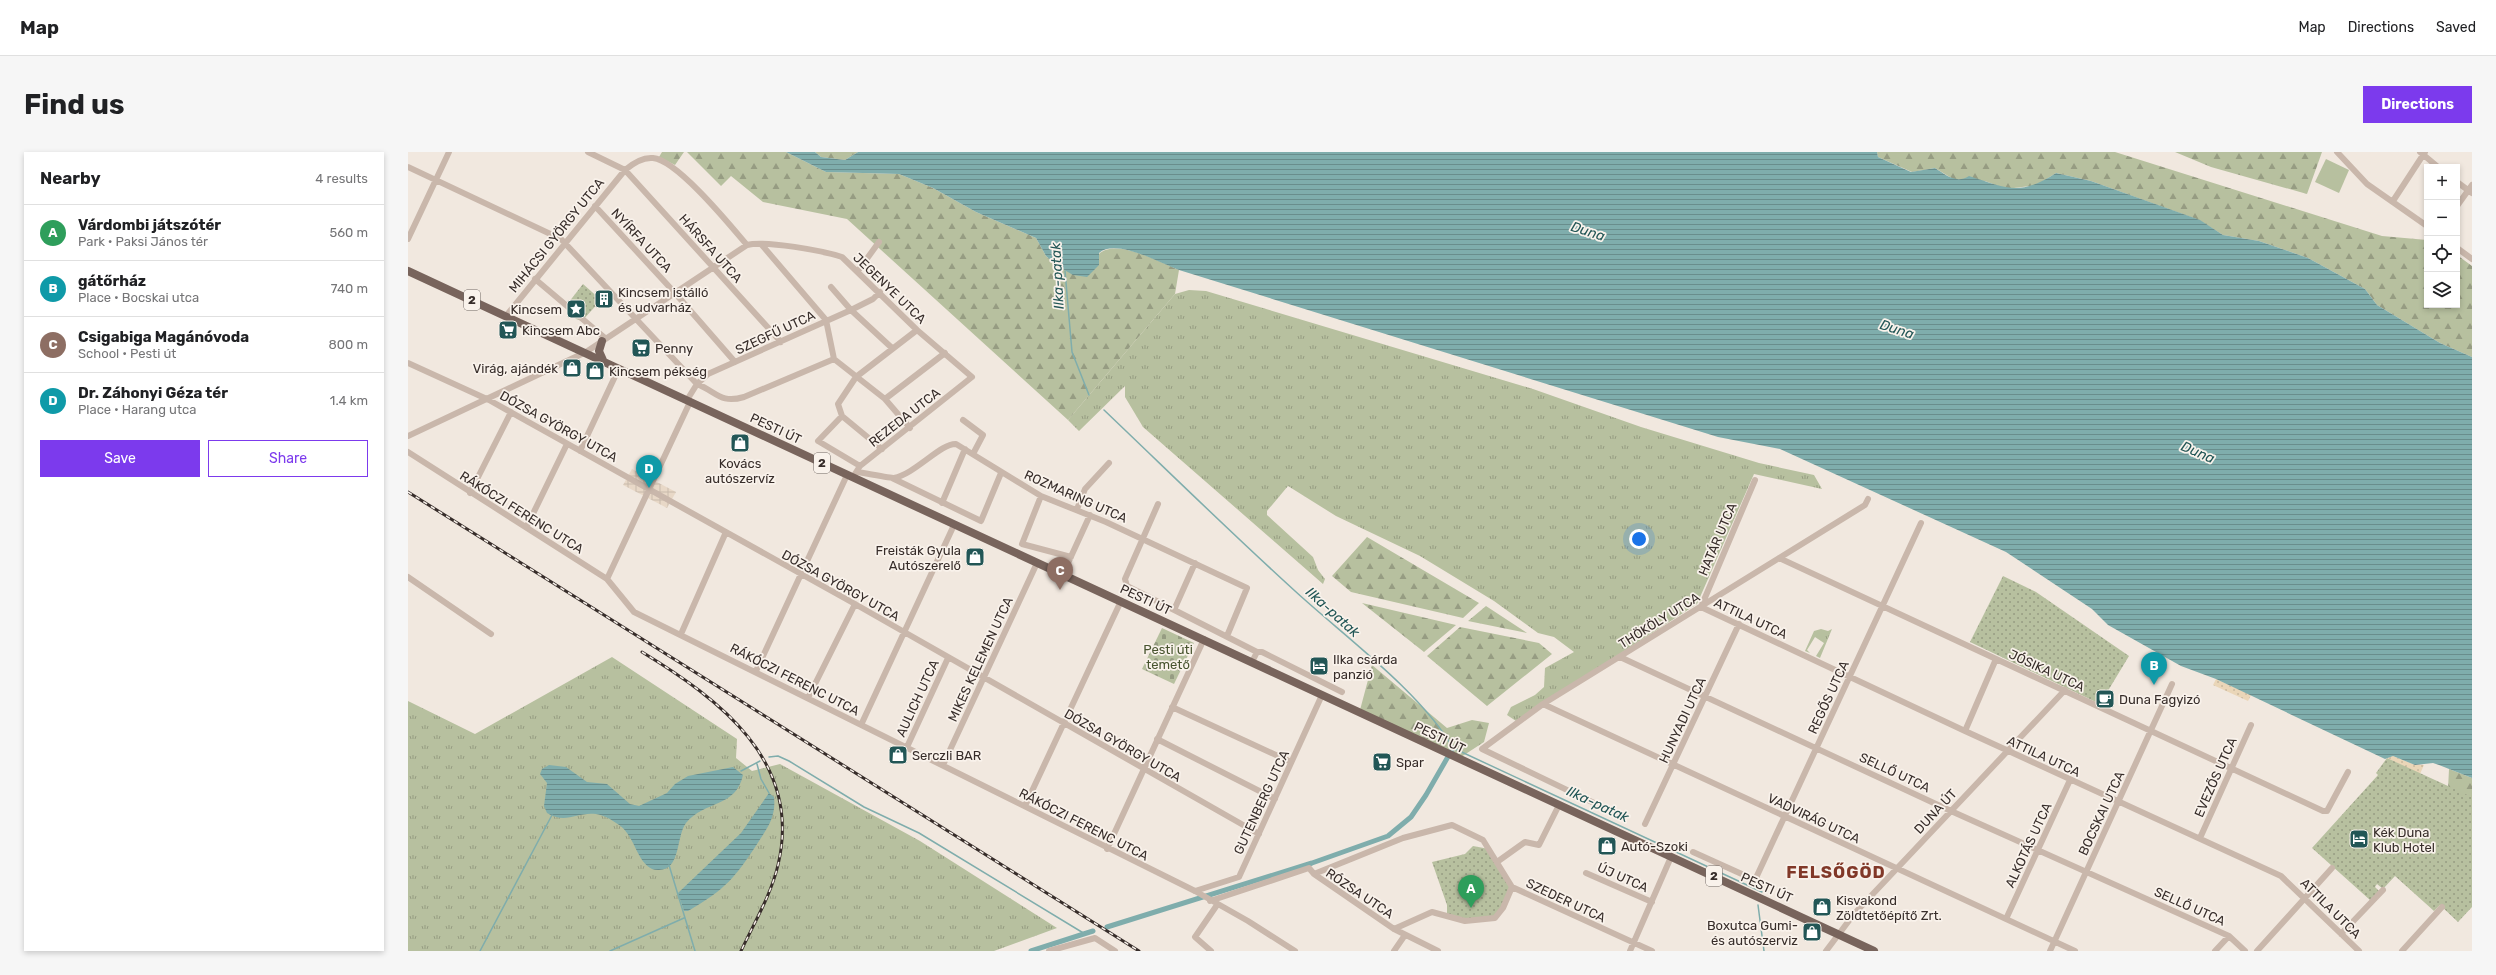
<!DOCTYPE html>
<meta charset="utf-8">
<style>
body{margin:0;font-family:Rubik,sans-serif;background:#f6f6f6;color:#202124}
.controls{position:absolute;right:12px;top:12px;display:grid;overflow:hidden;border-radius:0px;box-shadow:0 2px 6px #0003}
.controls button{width:36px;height:36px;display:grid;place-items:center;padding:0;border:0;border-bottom:1px solid #e0e0e0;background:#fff;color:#202124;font:20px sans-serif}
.you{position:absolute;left:1231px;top:387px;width:14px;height:14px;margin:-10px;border:3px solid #fff;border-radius:50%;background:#1a73e8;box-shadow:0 0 0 6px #1a73e833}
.badge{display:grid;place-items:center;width:26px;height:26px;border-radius:50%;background:#7c3aed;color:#fff;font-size:13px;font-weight:700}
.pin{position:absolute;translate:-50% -33px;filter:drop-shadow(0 1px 2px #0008)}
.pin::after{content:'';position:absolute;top:21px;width:14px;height:12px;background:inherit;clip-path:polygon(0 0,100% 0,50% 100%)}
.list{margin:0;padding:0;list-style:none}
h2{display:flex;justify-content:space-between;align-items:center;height:52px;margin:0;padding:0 16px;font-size:17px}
h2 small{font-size:13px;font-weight:400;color:#757577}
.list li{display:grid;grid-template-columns:26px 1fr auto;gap:12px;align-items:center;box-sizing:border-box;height:56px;padding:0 16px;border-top:1px solid #e0e0e0}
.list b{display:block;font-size:15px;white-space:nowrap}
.list p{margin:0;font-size:13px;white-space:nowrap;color:#757577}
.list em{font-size:13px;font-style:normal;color:#757577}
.actions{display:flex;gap:8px;padding:12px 16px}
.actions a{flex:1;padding:9px 0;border:1px solid #7c3aed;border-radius:0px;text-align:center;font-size:14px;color:#7c3aed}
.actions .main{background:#7c3aed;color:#fff}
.icon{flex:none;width:22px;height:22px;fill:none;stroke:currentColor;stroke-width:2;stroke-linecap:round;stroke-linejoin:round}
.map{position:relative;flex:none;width:2064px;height:799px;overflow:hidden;border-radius:0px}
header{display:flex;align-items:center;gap:24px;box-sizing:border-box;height:56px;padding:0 20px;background:#fff;border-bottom:1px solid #e0e0e0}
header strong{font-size:19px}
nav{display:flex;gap:22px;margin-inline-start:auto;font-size:14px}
.intro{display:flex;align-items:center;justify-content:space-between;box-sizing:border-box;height:96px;padding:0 24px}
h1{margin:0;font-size:28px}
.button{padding:10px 18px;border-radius:0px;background:#7c3aed;color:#fff;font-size:14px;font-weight:700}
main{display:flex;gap:24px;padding:0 24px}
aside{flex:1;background:#fff;border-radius:0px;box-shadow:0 2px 6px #0003}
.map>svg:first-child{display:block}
</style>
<header>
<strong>Map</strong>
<nav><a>Map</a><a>Directions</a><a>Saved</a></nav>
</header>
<div class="intro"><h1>Find us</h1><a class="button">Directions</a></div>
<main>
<aside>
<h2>Nearby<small>4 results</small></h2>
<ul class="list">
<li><span class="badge" style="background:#2e9e5b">A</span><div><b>Várdombi játszótér</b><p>Park · Paksi János tér</p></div><em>560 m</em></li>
<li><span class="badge" style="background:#0f9aa8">B</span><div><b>gátőrház</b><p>Place · Bocskai utca</p></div><em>740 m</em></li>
<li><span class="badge" style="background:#8d6e63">C</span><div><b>Csigabiga Magánóvoda</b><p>School · Pesti út</p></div><em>800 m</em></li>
<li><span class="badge" style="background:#0f9aa8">D</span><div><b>Dr. Záhonyi Géza tér</b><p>Place · Harang utca</p></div><em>1.4 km</em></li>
</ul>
<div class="actions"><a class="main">Save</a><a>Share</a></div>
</aside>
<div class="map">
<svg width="2064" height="799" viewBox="0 0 2064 799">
<defs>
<pattern id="grass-tufts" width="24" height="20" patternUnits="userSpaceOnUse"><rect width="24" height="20" fill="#b7c09f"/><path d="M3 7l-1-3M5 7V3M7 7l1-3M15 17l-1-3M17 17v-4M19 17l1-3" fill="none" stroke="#969c82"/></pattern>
<pattern id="forest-firs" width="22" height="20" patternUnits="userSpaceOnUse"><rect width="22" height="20" fill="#b7c09f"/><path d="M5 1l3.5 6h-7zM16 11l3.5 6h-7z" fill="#969c82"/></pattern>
<pattern id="sand-dots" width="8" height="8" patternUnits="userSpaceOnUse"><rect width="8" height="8" fill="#ead6b8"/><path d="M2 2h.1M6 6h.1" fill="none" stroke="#c9b89e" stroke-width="1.8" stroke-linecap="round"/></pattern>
<pattern id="cemetery-stones" width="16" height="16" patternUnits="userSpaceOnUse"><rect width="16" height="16" fill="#b7c09f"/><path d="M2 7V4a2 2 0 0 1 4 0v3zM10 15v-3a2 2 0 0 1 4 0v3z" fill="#969c82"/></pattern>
<pattern id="park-dots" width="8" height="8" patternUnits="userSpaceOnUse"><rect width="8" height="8" fill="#b7c09f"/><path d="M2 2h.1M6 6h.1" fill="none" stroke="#969c82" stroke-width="1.8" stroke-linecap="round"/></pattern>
<pattern id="plaza-grid" width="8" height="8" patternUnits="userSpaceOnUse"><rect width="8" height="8" fill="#e8d8c7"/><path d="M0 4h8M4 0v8" fill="none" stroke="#c8baab"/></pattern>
<pattern id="water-rules" width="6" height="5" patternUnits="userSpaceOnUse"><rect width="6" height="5" fill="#7fadac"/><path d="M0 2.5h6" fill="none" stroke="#698d8c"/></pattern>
</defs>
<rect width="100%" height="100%" fill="#f1e8df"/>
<path fill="url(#grass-tufts)" d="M781 138 798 139 1125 237 1233 275 1351 311 1406 323 1414 337 1346 322 1289 452 1108 569 1099 563 1103 555 1127 543 1136 535 1137 516 1166 500 1146 485 1130 481 1086 449 1012 404 928 364 880 334 859 359V363L905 405 910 418 917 427 915 432 735 275 717 245V234L671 279 660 268 767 142Z
M1413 477 1420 479 1424 477 1412 506 1408 504 1416 491 1407 485 1399 498 1402 501 1397 499 1406 479Z
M204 505 329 587 328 606 344 619 372 612 512 689 649 776 586 799H0V549L67 582Z"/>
<path fill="url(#forest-firs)" d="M254 0H276L267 13 251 5Z
M279 0H378L418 20 491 22 525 36 568 60 628 86 638 104 648 113H691V102C708 86 752 110 771 118L767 142 660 268 439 67 355 50 323 24 313 34Z
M407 0H450L437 8 413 5Z
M1469 0H1707L1974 84 2019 88V153H2049V103L2064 114V205L2032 191 1969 153 1957 137 1900 106 1851 89 1815 83 1791 68 1683 29 1648 21 1629 33 1598 37 1577 29 1545 27 1527 16 1504 20 1470 5Z
M1767 0H1914L1899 42 1803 15Z
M959 385 1071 451 1055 466 943 440 924 424Z
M954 451 1048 473 1016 500Z
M1078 454 1119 481 1060 469Z
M1052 475 1131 491 1144 502 1079 554 1019 504Z
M964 513 1039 576 1064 568 1081 571 1076 590 1053 605 952 558Z
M2041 617 2064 626V675L2040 637Z"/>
<path fill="url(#sand-dots)" d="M1808 527 1843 543 1840 549 1805 533Z
M1985 604 2007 613H2016L2012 622 1979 606Z"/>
<path fill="url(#cemetery-stones)" d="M754 476 786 491 766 532 734 517Z"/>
<path fill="url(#park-dots)" d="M175 132 193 148 174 169 168 167 157 155Z
M1595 424 1628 440 1721 504 1692 552 1562 490Z
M1979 606 2064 645V755L2050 770 2032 753 2026 759 1987 724 1975 737 1969 732 1967 735 1971 739 1962 748 1904 696 1970 623 1968 621Z
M1065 694 1081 697 1104 735 1087 766 1057 769 1039 763V753L1024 710 1057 702Z"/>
<path fill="#b7c09f" d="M1918 7 1941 18 1931 41 1907 30Z"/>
<path fill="url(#plaza-grid)" d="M224 317 268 340 259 356 215 333Z"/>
<path fill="url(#water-rules)" d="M378 0H407L413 5 437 8 450 0H1469L1470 5 1503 20 1527 16C1538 23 1548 32 1561 24 1599 36 1611 45 1648 21L1683 29 1792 68 1815 83 1851 89 1900 106 1957 137 1969 153 2032 191 2064 205V626L2031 613 2025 611 2007 613 1985 604 1977 607 1808 527 1773 514 1700 473 1684 457 1598 400 1372 297 1310 285 771 118C752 111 708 86 691 101V113L679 125 665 123 648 113 638 104 628 86 568 60 525 36 491 22 418 20Z
M141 613 158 615 179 630 199 632 222 652 231 654 259 641 267 632 280 624 325 615 335 623C328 656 297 648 278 671 268 684 273 718 251 718 233 719 228 692 219 681 216 676 210 672 205 669 176 650 163 676 139 661L136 654 139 631 132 622 134 617Z
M361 641 366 645C368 663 361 674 351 689 327 726 318 737 280 759H276L270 741 333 681Z"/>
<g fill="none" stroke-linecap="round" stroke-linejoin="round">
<path stroke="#7fadac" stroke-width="1.5" d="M657 119 664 200 681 243
M696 258C759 318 822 380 887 439 936 484 1013 540 1045 596L1354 740
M361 605 370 604 381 609 456 655 511 681 677 782
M349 612 353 627 361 641
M333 619 352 609
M261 713 287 799
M1350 753 1356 799
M72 799 144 663
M202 799 276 766"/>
<path stroke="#7fadac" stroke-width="5" d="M699 775 904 711 980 684 1003 665 1018 643 1045 596
M623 799 685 779"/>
<path stroke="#c9b7ab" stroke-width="6" d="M180 0 217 18 373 190
M1929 0 1959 32 2019 74
M2012 0 2030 15
M0 15 153 87 289 232C309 240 312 252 336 245L426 207
M2049 30 2064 41
M1985 49 2017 0
M187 54 267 141 327 210
M2049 54 2064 33
M0 87 41 0
M353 92 418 168 426 207 477 247 502 276
M2049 96 2064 107
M450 119 471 90
M127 127 197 186
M423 135 443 158 484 196
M98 164 217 18C224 12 235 5 245 6 269 8 322 73 339 93
M0 211 81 248 447 452 851 682
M477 247 537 201
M279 248 289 232 300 222 443 158 465 147 472 140
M434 264 410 289 452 314
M555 268 575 283 565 302
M0 284 178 200 339 93C357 88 416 99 434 105L509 178 564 225 452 314 445 325
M474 297 434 264 430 252 448 225 509 178
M172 299 211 216
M0 300 199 427 226 460 787 739 840 769 887 799
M449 320C456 321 483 326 486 326 507 322 533 291 548 292L633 344 698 370 839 436 819 484
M484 326 573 369 593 321
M1347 328 1293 455 1557 579 1873 724 1951 799
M62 341 103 260
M633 344 614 392 663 405
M534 351 557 297
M750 352 717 427 719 434 849 500
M669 357 677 337 701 311
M119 374 159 292
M1371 406 1915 659H1919L1940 620
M655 422 682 363
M0 425 83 482
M199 427 282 250
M766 458 787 411
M273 482 318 380
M1212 505 1543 659 1821 784 1837 799
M844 510 849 500H854L934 540
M348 519 439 323
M400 546 447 452
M1135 552 1667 799
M764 555 883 610
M453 573 546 373
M1557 579 1588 507
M749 587 867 647
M499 595 540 506
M535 613 629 411
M617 654 713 449
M1211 663 1074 597 1135 552 1457 353 1460 347
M1237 672 1331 472
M1792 686 1843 573
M699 697 796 487
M1285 700 1347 728 1513 371
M1089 710 1117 690 1131 693 1151 653
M1178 721 1244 750
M906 722 995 686 1044 673 1075 688 1104 735 1244 799
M787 739 831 725 914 543
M802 749 901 716 906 722 986 777 1030 799
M1598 767 1662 628
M986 777 1024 760 1057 769 1087 766 1095 756 1104 735
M1933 782 1975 738
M641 799 687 786 707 799
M803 799 787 785 809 753
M986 799 997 783
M1222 799 1263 705
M1418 799 1446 762 1657 538
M1642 799 1764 532
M1807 799 1821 784
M1849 799 1924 716
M1994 799 2034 755"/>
<path stroke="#78645c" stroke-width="8" d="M0 119 1466 799
M194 189 191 199 195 208"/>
<defs>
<path id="rail" d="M0 340 731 799
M234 500C311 547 395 609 370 713 363 743 346 771 333 799"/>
</defs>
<use href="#rail" stroke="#372d2a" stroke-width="3"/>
<use href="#rail" stroke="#f9f2eb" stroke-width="1.5" stroke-dasharray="4.5" stroke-linecap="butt"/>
</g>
<defs>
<symbol id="building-square" viewBox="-11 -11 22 22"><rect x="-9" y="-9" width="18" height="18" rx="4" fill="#225656" stroke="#f9f2eb"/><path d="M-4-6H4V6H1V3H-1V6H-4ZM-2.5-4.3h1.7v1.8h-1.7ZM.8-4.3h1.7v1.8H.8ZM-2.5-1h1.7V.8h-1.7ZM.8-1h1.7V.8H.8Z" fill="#fff"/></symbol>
<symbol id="sight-square" viewBox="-11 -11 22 22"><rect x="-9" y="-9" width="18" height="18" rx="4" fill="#225656" stroke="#f9f2eb"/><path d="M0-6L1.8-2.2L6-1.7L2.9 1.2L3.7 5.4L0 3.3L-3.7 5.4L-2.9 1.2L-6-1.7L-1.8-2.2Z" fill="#fff"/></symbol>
<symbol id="supermarket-square" viewBox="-11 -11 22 22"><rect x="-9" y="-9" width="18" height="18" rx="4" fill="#225656" stroke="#f9f2eb"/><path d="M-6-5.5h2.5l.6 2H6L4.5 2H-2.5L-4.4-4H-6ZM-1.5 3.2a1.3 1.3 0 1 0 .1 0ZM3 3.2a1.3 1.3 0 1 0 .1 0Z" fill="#fff"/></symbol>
<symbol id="shop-square" viewBox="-11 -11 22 22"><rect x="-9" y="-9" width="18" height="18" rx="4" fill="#225656" stroke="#f9f2eb"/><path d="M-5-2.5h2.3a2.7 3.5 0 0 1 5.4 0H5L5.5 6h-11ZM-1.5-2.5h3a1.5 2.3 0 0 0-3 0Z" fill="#fff"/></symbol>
<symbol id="hotel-square" viewBox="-11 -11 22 22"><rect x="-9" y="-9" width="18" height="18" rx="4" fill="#225656" stroke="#f9f2eb"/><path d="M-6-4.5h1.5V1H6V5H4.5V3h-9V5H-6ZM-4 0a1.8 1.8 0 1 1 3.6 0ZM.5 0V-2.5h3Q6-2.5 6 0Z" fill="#fff"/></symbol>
<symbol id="cafe-square" viewBox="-11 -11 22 22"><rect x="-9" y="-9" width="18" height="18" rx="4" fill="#225656" stroke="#f9f2eb"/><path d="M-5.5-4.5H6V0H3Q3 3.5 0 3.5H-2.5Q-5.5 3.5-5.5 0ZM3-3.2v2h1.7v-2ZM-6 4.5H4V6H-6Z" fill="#fff"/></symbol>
</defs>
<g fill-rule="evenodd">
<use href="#building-square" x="185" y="136" width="22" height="22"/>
<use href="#sight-square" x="157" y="146" width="22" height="22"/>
<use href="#supermarket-square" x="89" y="167" width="22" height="22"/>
<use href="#supermarket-square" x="222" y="185" width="22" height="22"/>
<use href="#shop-square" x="153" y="205" width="22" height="22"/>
<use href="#shop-square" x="176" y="208" width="22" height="22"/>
<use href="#shop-square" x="321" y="280" width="22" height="22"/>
<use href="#shop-square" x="556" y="394" width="22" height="22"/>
<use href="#hotel-square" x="900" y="503" width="22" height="22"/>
<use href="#cafe-square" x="1686" y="536" width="22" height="22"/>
<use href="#shop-square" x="479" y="592" width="22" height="22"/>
<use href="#supermarket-square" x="963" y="599" width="22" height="22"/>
<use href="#hotel-square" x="1940" y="676" width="22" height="22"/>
<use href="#shop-square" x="1188" y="683" width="22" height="22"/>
<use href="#shop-square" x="1403" y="744" width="22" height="22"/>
<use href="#shop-square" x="1393" y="769" width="22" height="22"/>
</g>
<g text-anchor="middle" stroke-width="3.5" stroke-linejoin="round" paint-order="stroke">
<g fill="#f9f2eb" stroke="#716864" stroke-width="1">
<rect x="56" y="138" width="16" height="20" rx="3"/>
<rect x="406" y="301" width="16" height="20" rx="3"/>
<rect x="1298" y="714" width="16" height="20" rx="3"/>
</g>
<g font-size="12" font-weight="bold" fill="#372d2a">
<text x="64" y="152">2</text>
<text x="414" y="315">2</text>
<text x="1306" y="728">2</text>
</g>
<g font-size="13" fill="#372d2a" stroke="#f9f2eb">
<text transform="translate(148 83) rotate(-51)" y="5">MIHÁCSI GYÖRGY UTCA</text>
<text transform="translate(234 88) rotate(47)" y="5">NYÍRFA UTCA</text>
<text transform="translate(303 96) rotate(48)" y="5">HÁRSFA UTCA</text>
<text transform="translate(482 136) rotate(44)" y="5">JEGENYE UTCA</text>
<text transform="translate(367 180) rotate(-25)" y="5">SZEGFŰ UTCA</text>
<text transform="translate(496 265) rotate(-38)" y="5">REZEDA UTCA</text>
<text transform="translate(151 274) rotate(29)" y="5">DÓZSA GYÖRGY UTCA</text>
<text transform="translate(368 276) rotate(25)" y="5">PESTI ÚT</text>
<text transform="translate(668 344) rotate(24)" y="5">ROZMARING UTCA</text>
<text transform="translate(114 360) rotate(32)" y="5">RÁKÓCZI FERENC UTCA</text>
<text transform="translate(1309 387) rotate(-67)" y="5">HATÁR UTCA</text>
<text transform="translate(433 433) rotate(29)" y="5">DÓZSA GYÖRGY UTCA</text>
<text transform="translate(738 447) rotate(25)" y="5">PESTI ÚT</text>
<text transform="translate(1343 466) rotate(25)" y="5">ATTILA UTCA</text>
<text transform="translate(1251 468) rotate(-32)" y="5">THÖKÖLY UTCA</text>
<text transform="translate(572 507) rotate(-65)" y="5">MIKES KELEMEN UTCA</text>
<text transform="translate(1639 518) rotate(25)" y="5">JÓSIKA UTCA</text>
<text transform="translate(387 527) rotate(27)" y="5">RÁKÓCZI FERENC UTCA</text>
<text transform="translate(1420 545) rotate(-65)" y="5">REGŐS UTCA</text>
<text transform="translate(509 546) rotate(-65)" y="5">AULICH UTCA</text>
<text transform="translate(1274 568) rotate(-65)" y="5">HUNYADI UTCA</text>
<text transform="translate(1032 585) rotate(26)" y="5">PESTI ÚT</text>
<text transform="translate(715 593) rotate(30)" y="5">DÓZSA GYÖRGY UTCA</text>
<text transform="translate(1636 604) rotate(25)" y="5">ATTILA UTCA</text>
<text transform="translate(1487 620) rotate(25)" y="5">SELLŐ UTCA</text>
<text transform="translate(1807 625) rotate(-66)" y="5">EVEZŐS UTCA</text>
<text transform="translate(853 650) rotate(-65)" y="5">GUTENBERG UTCA</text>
<text transform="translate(1527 659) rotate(-47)" y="5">DUNA ÚT</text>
<text transform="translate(1693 661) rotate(-65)" y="5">BOCSKAI UTCA</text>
<text transform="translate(1406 666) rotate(25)" y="5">VADVIRÁG UTCA</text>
<text transform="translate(676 672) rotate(27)" y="5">RÁKÓCZI FERENC UTCA</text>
<text transform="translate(1620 693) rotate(-65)" y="5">ALKOTÁS UTCA</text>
<text transform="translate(1215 725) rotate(24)" y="5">ÚJ UTCA</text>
<text transform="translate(1359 735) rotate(24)" y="5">PESTI ÚT</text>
<text transform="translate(952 741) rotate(34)" y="5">RÓZSA UTCA</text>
<text transform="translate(1158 748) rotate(25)" y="5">SZEDER UTCA</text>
<text transform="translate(1782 754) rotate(24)" y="5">SELLŐ UTCA</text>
<text transform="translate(1923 756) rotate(45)" y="5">ATTILA UTCA</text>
</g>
<g font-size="13" fill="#372d2a" stroke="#f9f2eb" text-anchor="start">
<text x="210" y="145">Kincsem istálló<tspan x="210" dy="15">és udvarház</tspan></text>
<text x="154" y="162" text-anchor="end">Kincsem</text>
<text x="114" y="183">Kincsem Abc</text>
<text x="247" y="201">Penny</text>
<text x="150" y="221" text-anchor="end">Virág, ajándék</text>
<text x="201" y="224">Kincsem pékség</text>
<text x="332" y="316" text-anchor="middle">Kovács<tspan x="332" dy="15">autószervíz</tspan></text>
<text x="553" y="403" text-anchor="end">Freisták Gyula<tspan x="553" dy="15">Autószerelő</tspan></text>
<text x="925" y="512">Ilka csárda<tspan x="925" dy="15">panzió</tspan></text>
<text x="1711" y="552">Duna Fagyizó</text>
<text x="504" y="608">Serczli BAR</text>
<text x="988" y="615">Spar</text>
<text x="1965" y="685">Kék Duna<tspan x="1965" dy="15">Klub Hotel</tspan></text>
<text x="1213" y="699">Autó-Szoki</text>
<text x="1428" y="753">Kisvakond<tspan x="1428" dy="15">Zöldtetőépítő Zrt.</tspan></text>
<text x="1390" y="778" text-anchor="end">Boxutca Gumi-<tspan x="1390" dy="15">és autószerviz</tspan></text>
</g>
<g font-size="13" fill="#48542f" stroke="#f9f2eb">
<text x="760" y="502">Pesti úti<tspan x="760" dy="15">temető</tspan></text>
</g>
<g font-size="14" font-style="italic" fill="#225656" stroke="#f9f2eb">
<text transform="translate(1180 79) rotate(18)" y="5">Duna</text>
<text transform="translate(649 124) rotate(-93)" y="5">Ilka-patak</text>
<text transform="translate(1489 177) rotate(18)" y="5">Duna</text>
<text transform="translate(1790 300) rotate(23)" y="5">Duna</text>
<text transform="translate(925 460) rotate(42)" y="5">Ilka-patak</text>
<text transform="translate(1190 652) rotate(25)" y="5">Ilka-patak</text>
</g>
<g font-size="17" font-weight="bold" letter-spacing="1" fill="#813828" stroke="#f9f2eb">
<text x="1428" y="726">FELSŐGÖD</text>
</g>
</g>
</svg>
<div class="controls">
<button>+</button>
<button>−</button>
<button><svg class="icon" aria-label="locate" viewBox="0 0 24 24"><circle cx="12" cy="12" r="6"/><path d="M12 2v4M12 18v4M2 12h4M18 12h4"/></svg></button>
<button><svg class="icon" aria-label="layers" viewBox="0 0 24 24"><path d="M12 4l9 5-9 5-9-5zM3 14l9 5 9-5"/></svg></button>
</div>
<div class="you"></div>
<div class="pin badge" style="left:1063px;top:756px;background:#2e9e5b">A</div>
<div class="pin badge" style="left:1746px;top:533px;background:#0f9aa8">B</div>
<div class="pin badge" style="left:652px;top:438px;background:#8d6e63">C</div>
<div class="pin badge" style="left:241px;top:336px;background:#0f9aa8">D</div>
</div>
</main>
